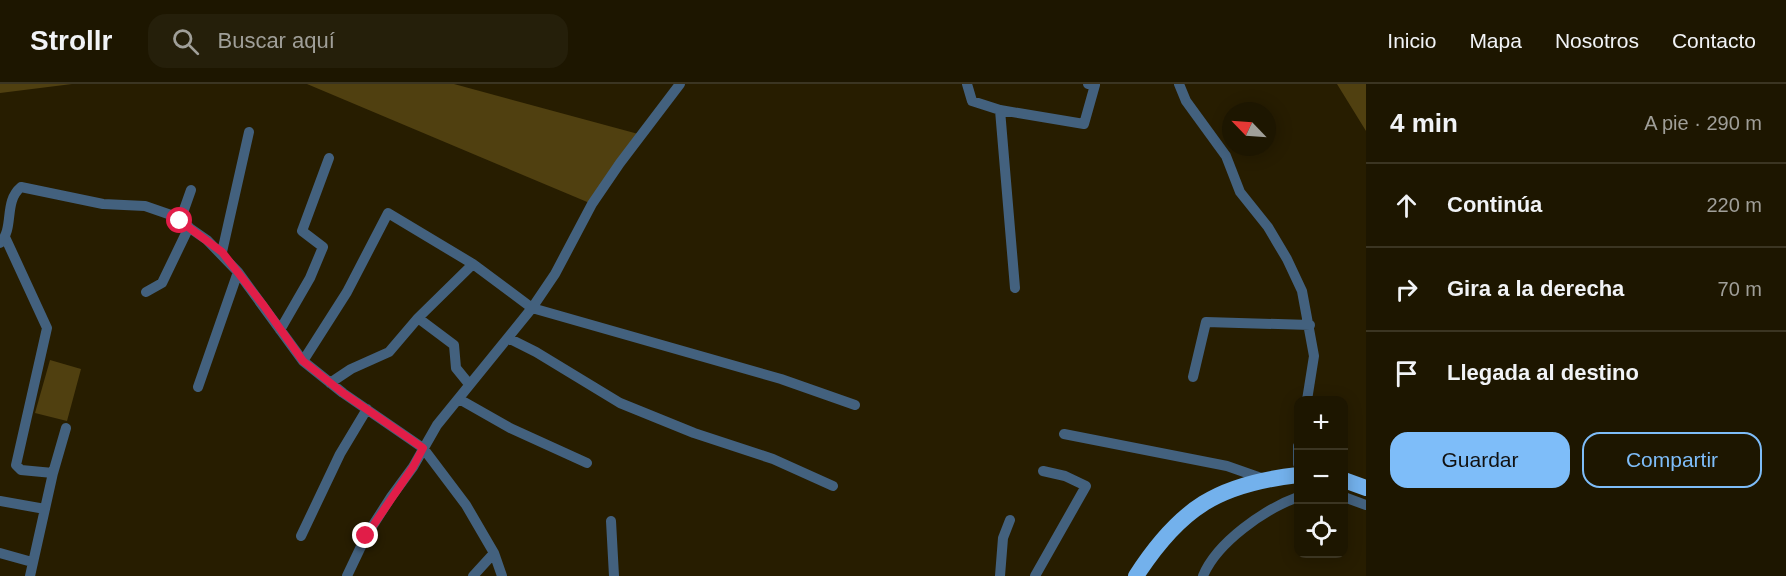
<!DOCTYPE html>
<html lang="es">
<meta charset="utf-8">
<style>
body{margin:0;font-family:Arial,sans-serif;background:#251f0a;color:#f1f3f6}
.controls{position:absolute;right:18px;bottom:18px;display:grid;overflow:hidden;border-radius:12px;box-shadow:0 3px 15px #0003}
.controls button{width:54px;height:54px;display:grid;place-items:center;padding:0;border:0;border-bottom:2px solid #3b3522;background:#1d1600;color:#f1f3f6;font:30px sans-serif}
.compass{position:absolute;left:1222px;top:18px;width:54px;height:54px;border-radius:50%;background:#1d1600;box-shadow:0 3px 15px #0003;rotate:295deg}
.stop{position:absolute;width:18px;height:18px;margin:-14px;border:4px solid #e11d48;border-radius:50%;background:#fff}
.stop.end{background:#e11d48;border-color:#fff;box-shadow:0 2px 6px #0008}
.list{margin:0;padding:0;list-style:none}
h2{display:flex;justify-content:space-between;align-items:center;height:78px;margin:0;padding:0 24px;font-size:26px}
h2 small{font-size:20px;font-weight:400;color:#a09f99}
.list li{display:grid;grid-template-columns:39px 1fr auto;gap:18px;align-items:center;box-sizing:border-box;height:84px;padding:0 24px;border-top:2px solid #3b3522}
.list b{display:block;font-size:22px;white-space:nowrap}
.list em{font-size:20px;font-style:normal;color:#a09f99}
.actions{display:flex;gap:12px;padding:18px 24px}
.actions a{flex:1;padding:14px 0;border:2px solid #7ebdf9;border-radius:18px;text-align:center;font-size:21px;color:#7ebdf9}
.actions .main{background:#7ebdf9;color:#111}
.icon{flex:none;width:33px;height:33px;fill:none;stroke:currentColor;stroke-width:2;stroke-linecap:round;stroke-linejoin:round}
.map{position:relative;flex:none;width:1366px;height:492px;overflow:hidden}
header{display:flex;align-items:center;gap:36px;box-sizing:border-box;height:84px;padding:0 30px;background:#1d1600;border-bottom:2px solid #3b3522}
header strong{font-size:28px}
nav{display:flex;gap:33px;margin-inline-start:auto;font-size:21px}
.search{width:420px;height:54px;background:#251f0a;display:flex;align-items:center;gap:15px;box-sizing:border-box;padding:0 21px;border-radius:18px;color:#a09f99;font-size:22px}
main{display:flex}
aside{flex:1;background:#1d1600}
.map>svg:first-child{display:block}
</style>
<header>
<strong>Strollr</strong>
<div class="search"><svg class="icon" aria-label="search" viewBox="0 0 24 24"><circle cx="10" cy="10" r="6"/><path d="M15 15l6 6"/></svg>Buscar aquí</div>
<nav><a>Inicio</a><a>Mapa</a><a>Nosotros</a><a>Contacto</a></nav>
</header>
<main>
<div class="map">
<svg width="1366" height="492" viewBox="0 0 1366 492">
<rect width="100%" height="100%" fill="#271d00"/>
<path fill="#504010" d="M0 0H72L0 9Z
M307 0H454L642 51 592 120Z
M1337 0H1366V47Z
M50 276 81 285 67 337 35 329Z"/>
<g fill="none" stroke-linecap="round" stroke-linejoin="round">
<path stroke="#43617e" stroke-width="10" d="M967 0 972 17 1000 26 1084 40 1095 1 1088 0
M1179 0 1186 17 1226 72 1240 108 1268 143 1287 175 1302 207 1314 272 1307 316
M1000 26 1015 204
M180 137 191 106
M5 153 47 244 16 381 21 386 53 389 30 492
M0 159C15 144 3 118 21 103L103 120 145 122 171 131 207 156 238 188 303 277 343 309 423 364 466 421 494 469 502 492
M222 168 249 48
M146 208 162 199 189 143
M418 234 454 261 456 284 469 300
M280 246 310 194 323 163 302 147 329 74
M508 254 536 268 620 319 694 349 773 375 833 402
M303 277 347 208 388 129 473 180
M1193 293 1206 238 1310 241
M330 299 351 285 389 268 418 234 473 180 532 224 781 295 855 321
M198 303 238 188
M459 315 510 344 587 379
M1064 350 1227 382 1264 395
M1298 362V380
M53 389 66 344
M1344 413 1366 421
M0 417 45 425
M611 437 614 492
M301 452 340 370 367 325
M0 469 32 478
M347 492 366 452 391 413 413 383 437 341 532 224 555 190 592 120 620 79 680 0
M473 492 494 469
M1000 492 1003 454 1010 436
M1035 492 1086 402 1065 392 1043 387
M1203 492C1217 458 1265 425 1298 413"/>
<path stroke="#73b1ec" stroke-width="16" d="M1344 396 1366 404
M1136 492C1180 424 1218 400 1298 391"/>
</g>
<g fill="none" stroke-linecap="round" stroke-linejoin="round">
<path stroke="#e11d48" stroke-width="8" d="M180 137 222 168 264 222 303 277 343 309 423 364 413 383 366 452"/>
</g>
</svg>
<div class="controls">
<button>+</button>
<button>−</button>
<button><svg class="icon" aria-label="locate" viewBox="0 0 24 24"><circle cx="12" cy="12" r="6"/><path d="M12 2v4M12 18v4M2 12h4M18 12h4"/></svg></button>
</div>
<svg class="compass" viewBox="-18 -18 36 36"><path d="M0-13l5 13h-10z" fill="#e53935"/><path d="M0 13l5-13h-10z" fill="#a09f99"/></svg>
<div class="stop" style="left:180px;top:137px"></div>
<div class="stop end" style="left:366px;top:452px"></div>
</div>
<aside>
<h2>4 min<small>A pie · 290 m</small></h2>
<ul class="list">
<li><svg class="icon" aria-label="ahead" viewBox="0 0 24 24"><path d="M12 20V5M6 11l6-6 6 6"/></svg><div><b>Continúa</b></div><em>220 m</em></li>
<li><svg class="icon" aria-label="right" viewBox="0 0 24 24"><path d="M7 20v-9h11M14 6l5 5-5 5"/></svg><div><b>Gira a la derecha</b></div><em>70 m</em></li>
<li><svg class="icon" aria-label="arrive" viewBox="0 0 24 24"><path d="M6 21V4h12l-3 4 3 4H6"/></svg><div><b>Llegada al destino</b></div></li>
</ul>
<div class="actions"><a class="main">Guardar</a><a>Compartir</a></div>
</aside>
</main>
